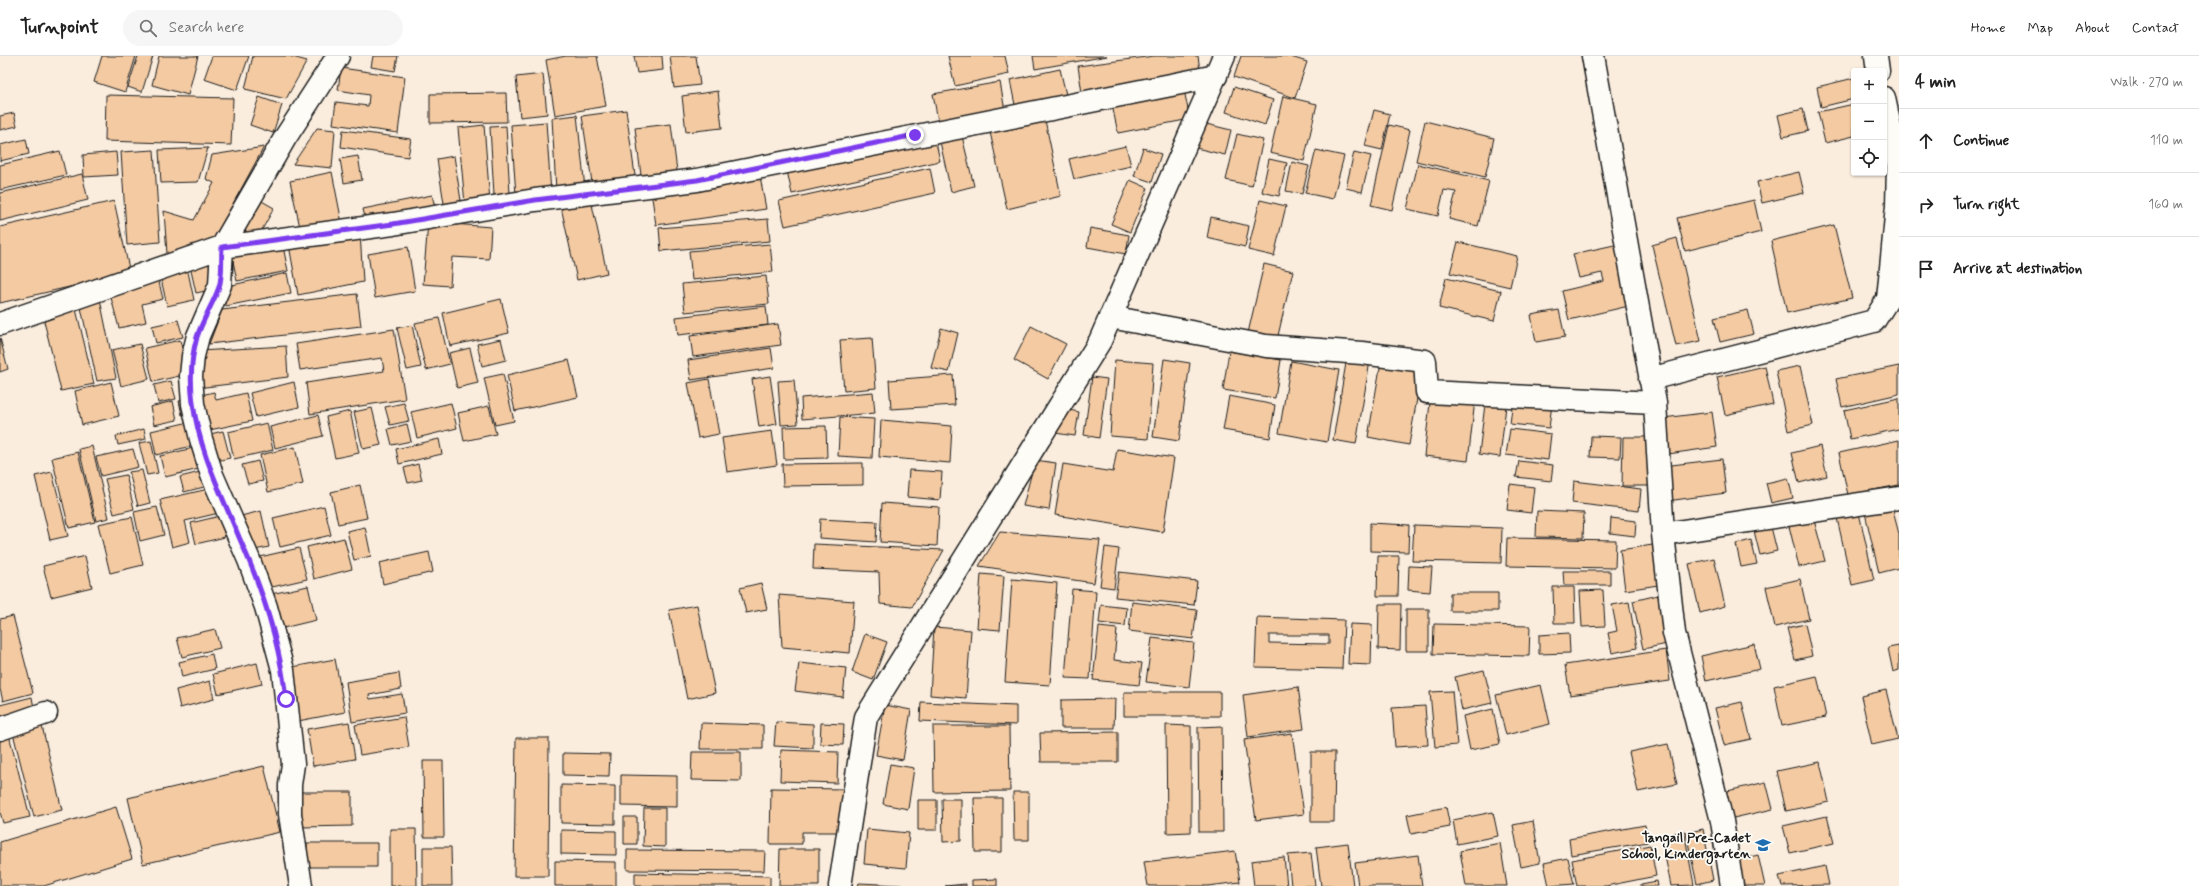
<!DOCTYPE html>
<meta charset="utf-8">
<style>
body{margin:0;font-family:Mynerve,sans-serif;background:#f6f6f6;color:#222}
.controls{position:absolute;right:12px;top:12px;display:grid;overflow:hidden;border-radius:4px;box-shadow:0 1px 3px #0004}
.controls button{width:36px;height:36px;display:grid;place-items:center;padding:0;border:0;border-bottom:1px solid #e0e0e0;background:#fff;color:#222;font:20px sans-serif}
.stop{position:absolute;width:12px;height:12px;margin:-9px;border:3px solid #7c3aed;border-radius:50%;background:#fff}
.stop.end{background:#7c3aed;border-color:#fff;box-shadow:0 1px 4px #0008}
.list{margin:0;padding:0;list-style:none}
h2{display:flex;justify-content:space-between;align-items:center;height:52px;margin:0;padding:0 16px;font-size:17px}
h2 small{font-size:13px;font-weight:400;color:#767676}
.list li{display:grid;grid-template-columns:26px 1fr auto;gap:12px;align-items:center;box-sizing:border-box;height:64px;padding:0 16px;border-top:1px solid #e0e0e0}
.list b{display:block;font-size:15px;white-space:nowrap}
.list em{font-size:13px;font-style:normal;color:#767676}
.icon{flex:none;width:22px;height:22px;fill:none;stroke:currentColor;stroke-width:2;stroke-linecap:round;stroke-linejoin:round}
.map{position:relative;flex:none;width:1899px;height:830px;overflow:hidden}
header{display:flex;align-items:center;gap:24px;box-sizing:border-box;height:56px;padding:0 20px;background:#fff;border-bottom:1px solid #e0e0e0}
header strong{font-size:19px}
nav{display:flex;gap:22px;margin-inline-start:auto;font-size:14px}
.search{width:280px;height:36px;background:#f6f6f6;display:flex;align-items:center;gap:10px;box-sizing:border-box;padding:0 14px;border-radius:22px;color:#767676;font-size:15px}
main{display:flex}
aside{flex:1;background:#fff}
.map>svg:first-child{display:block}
</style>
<header>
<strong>Turnpoint</strong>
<div class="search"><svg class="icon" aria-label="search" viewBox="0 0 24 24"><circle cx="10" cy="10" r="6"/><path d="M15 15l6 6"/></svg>Search here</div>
<nav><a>Home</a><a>Map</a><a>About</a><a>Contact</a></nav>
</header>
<main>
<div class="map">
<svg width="1899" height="830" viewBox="0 0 1899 830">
<rect width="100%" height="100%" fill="#faedde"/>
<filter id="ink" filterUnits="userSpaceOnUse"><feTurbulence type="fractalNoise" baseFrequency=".025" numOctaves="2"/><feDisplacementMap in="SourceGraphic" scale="8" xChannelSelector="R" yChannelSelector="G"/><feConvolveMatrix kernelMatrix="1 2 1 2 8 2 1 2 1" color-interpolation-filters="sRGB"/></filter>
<g filter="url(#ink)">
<path fill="#f3caa2" stroke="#1c1c1c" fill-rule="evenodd" d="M102 0H136L125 36 94 26Z
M138 0H153L142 36 128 31Z
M159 0H198L188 39 152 29Z
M212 0H249L237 34 204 23Z
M253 0H289L307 5 286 43 245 33Z
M373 0H398L395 15 371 11Z
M566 0H597L606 50 555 59 546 4Z
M634 0H662L663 14 637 17Z
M670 0H696L700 29 674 32Z
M948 0H1005L1009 18 955 30Z
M1033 0H1107L1035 13Z
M1154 0H1198L1201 21 1082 37 1078 10Z
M1241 0H1288L1307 6 1295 42 1234 21Z
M341 12 405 21 398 77 333 68 336 46 368 50 369 39 338 34Z
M1060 13 1067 43 1016 54 1010 24Z
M543 18 547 58 520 61 516 21Z
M1854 22V43L1821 51 1817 31Z
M1000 26 1005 55 938 65 933 38Z
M1234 31 1273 44 1265 69 1226 56Z
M1184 34 1190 63 1118 77 1112 49Z
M718 35 722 72 686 76 682 40Z
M506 37 507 66 430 67V38Z
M106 39 233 42 231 89 105 85Z
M1283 40 1317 48 1304 105 1270 97Z
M259 41 282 49 273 77 250 69Z
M1854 48V80L1825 87 1818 56Z
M1803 53 1808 75 1783 81 1778 59Z
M626 54 636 127 593 133 582 60Z
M1374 54 1390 58 1382 94 1365 90Z
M14 57 17 70 0 74V60Z
M577 59 585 132 556 135 552 62Z
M1045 64 1061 140 1007 153 990 76Z
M1425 65 1494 82 1485 121 1416 105Z
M546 66 551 137 516 139 511 69Z
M1202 67 1231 74 1225 99 1196 92Z
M671 68 678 123 642 127 635 72Z
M484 69 490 146 465 148 458 72Z
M1389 69 1410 74 1392 154 1371 149Z
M506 70 510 138 494 139 490 71Z
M317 72 335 74 332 112 293 108Z
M343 74 411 83 408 101 341 91Z
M961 76 974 130 951 136 939 81Z
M934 77 940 105 792 138 786 110Z
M1237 78 1263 84 1252 130 1226 124Z
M26 83 29 98 0 105V89Z
M1126 90 1131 110 1074 123 1069 103Z
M264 91 211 188 167 198 164 155 194 164 214 127 206 123 212 99Z
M208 92 198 126 161 127 159 94Z
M1143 92 1161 98 1152 126 1134 120Z
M154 94 160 186 127 189 121 96Z
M1316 94 1344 100 1333 143 1305 137Z
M60 95 66 119 0 134V109Z
M116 96 118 119 84 121 83 99Z
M1354 96 1371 100 1362 136 1346 132Z
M358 100 362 124 344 127 340 103Z
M454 100 462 151 445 154 437 103Z
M1269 103 1287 107 1279 140 1262 136Z
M1292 106 1309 110 1302 138 1286 135Z
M1418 108 1489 125 1478 170 1449 163 1456 136 1444 134 1438 160 1407 153Z
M930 112 935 137 785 170 779 145Z
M332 116 342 167 301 176 290 125Z
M1799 116 1804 137 1762 147 1757 126Z
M82 118 88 144 0 165V137Z
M760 120 766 153 656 169 651 135Z
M1130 124 1148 132 1130 176 1111 168Z
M432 139 437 159 368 174 363 153Z
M260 144 274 152 258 181 244 174Z
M591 144 607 217 577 224 561 151Z
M1260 144 1286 150 1274 200 1248 194Z
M1754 144 1761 176 1685 195 1677 162Z
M114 145 130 217 0 247V171Z
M1211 161 1249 170 1245 191 1207 182Z
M768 163 770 185 661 195 659 172Z
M428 166 491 171 489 203 452 201 450 230 423 228Z
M1834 169 1852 242 1787 257 1771 185Z
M1090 172 1129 179 1126 198 1087 191Z
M360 176 363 226 298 239 289 189Z
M1677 182 1701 285 1676 290 1652 189Z
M282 185 288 215 237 225 231 195Z
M1458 186 1517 200 1510 231 1450 217Z
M770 188 773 216 692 224 689 195Z
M1619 188 1633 249 1569 264 1562 235 1604 225 1602 217 1579 222 1573 198Z
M408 191 415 235 375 242 368 198Z
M215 203 210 234 196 237 190 210Z
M1264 208 1293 215 1277 284 1248 277Z
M187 211 194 244 167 250 160 218Z
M287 217 291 237 226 250 223 231Z
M766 220 769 248 685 256 682 228Z
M158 222 163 243 142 248 146 266 119 272 109 234Z
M1446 222 1501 235 1494 265 1439 252Z
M357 238 361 270 209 288 222 254Z
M100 243 116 322 97 325 80 247Z
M501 243 509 277 450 290 443 257Z
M766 250 768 269 678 279 676 261Z
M76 253 94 328 61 335 43 261Z
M1559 254 1565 281 1536 286 1531 259Z
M1748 254 1754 278 1720 286 1714 262Z
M439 262 450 308 426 314 415 267Z
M178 264 183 281 156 287 152 270Z
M778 268 781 289 693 301 690 280Z
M412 269 421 311 407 314 397 272Z
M1031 270 1066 288 1048 323 1014 304Z
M941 272 958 277 949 316 931 312Z
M394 273 405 343 310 358 306 327 384 315 382 302 300 314 296 288Z
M0 282 8 313 0 316Z
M872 282 876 332 844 335 840 284Z
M501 283 506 304 482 310 477 288Z
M180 284 188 318 153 326 145 292Z
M140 288 149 323 121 330 112 294Z
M286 290 288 321 197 332 199 295Z
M470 292 478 327 457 332 449 297Z
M771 292 774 312 691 324 688 304Z
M1229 295 1281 304 1275 342 1223 334Z
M1347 301 1370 305 1356 388 1333 384Z
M1164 303 1190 307 1179 385 1153 381Z
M569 304 578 341 515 355 507 319Z
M1115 304 1153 307 1148 383 1110 380Z
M1291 305 1339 314 1327 386 1279 377Z
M1381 306 1422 313 1409 389 1368 381Z
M1765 310 1773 348 1725 359 1717 321Z
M1800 310 1813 369 1788 375 1776 315Z
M1899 310V338L1842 351 1836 323Z
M503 318 514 365 495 369 484 322Z
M953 319 955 349 891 353 889 324Z
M770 320 777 368 759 371 752 323Z
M1092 321 1107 323 1099 382 1084 379Z
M709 323 719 378 698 382 688 327Z
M794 324 798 368 781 369 778 325Z
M171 325 176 343 158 347 154 329Z
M111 326 119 360 82 369 75 335Z
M294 326 299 351 256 361 250 337Z
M214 336 216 344 246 337 252 365 205 375 197 340Z
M873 336 875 357 802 363 801 342Z
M1431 338 1475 344 1468 405 1424 400Z
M1229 340 1275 349 1270 382 1223 374Z
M1899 342V373L1850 383 1844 354Z
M188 343 192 356 182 359 179 345Z
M1513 343 1552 348 1549 372 1510 368Z
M173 345 177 364 154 369 150 351Z
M404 347 409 365 390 369 385 351Z
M451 347 457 372 417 382 411 356Z
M1485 348 1506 350 1500 401 1479 398Z
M489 350 496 378 464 385 458 357Z
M372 352 381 389 363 393 354 356Z
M1059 352 1079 356 1075 380 1055 377Z
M350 355 359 397 335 402 326 361Z
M1712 356 1717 391 1668 398 1663 362Z
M318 359 323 380 275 392 270 371Z
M840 361 874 363 872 402 838 400Z
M881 364 952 370 950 407 879 401Z
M189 366 195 389 156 399 151 375Z
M267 367 273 394 234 403 228 376Z
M407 368 411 385 392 389 388 373Z
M826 370 827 402 784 403 783 371Z
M144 373 146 383 118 389 116 380Z
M1510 373 1551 378 1548 404 1506 399Z
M223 375 230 402 212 406 206 379Z
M772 375 777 409 727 416 722 382Z
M1591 380 1621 381 1620 402 1590 401Z
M1623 381H1654L1653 430H1622Z
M439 383 442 398 399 408 396 393Z
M1899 384V429L1848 439 1839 397Z
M151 385 158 417 147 419 139 387Z
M92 390 109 462 96 465 79 393Z
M1820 390 1827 420 1799 427 1792 397Z
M295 391 303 428 268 436 260 399Z
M193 392 199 413 165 421 160 400Z
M133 393 138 411 101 420 96 401Z
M1117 393 1174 402 1163 476 1055 459 1063 408 1113 416Z
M78 396 95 466 69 472 52 402Z
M1722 403 1726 437 1667 445 1663 410Z
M1035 404 1056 407 1049 454 1023 450Z
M258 405 263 425 248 428 242 409Z
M1519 405 1553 409 1551 425 1516 421Z
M863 407V429L783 430 782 408Z
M418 408 422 424 408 427 404 412Z
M142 414 150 447 138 450 129 416Z
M909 414 942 416 940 444 907 441Z
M204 415 208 430 184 436 180 421Z
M52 416 68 480 50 484 35 420Z
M126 419 134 453 114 458 105 423Z
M1788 422 1793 442 1771 447 1766 427Z
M1574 425 1641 433 1639 455 1572 447Z
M1510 428 1534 431 1531 457 1507 454Z
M360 429 367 462 338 468 331 436Z
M213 432 219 457 185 465 190 486 172 491 160 444Z
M882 447 939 451 937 490 880 486Z
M324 450 331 479 280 491 273 462Z
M157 451 164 479 140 485 134 456Z
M1892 451 1899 478V512L1879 517 1865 457Z
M261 455 269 491 250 495 241 460Z
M1537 455 1584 457 1583 482 1536 481Z
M1859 457 1874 524 1852 529 1837 462Z
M220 460 225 481 196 488 191 467Z
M132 461 143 509 110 517 98 468Z
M1611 462 1636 465 1635 480 1610 477Z
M820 463 877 466 876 486 819 482Z
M1814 464 1825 505 1799 511 1789 470Z
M1370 467 1409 469 1408 496 1370 495Z
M1770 467 1777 495 1760 499 1753 471Z
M1414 469 1502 472 1501 507 1412 505Z
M365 471 371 500 354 504 347 475Z
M1000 476 1100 484 1094 527 979 510Z
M344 482 352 513 314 523 307 491Z
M1507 482 1616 484 1615 512 1506 510Z
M1751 484 1757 508 1741 511 1736 488Z
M814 488 944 494 912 551 880 548 879 516 813 513Z
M1659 488 1665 528 1625 534 1620 494Z
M1105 491 1119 493 1114 532 1100 530Z
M299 492 307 523 268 532 260 501Z
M429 496 433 516 383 528 379 507Z
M85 500 92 531 51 541 43 510Z
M1378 500H1399L1398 540H1377Z
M1714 502 1725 550 1700 557 1689 508Z
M1409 510 1432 511 1430 536 1408 534Z
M1563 515H1610V529H1564Z
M1119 516 1197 525 1194 549 1115 541Z
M981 518 1004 520 1000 574 977 572Z
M1012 523 1057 527 1050 629 1005 626Z
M1800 523 1809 563 1775 571 1766 531Z
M761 527 767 553 746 557 740 532Z
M308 530 316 564 279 573 271 538Z
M1553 531H1574L1575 567H1554Z
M1072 533 1096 535 1090 623 1065 622Z
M1603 534 1605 570 1582 571 1580 535Z
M1450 537H1498V555H1450Z
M779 539 854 545 850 597 782 591Z
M1658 539 1667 588 1643 593 1633 545Z
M1132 546 1197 554 1193 583 1129 575Z
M1629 546 1637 592 1612 597 1608 577 1617 575 1612 549Z
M1379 548H1401L1400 594 1378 593Z
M697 549 715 637 687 643 669 554Z
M1101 549 1127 552 1125 570 1099 567Z
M1406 553H1429V595H1406Z
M13 560 33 637 3 645 0 633V563Z
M1257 561 1344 564 1342 613 1255 611ZM1269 579H1329V588L1269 587Z
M1350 568 1372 569 1371 609 1348 608Z
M1434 568 1530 570 1529 600 1433 598Z
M1805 568 1812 600 1795 604 1787 572Z
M934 571 971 574 966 642 930 639Z
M1099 571 1117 573 1114 604 1142 607 1139 629 1093 624Z
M215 573 220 592 182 601 177 582Z
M1569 577 1570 597 1539 598V579Z
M865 578 887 586 873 624 852 616Z
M1152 582 1194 587 1189 631 1146 626Z
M1754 588 1760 613 1706 625 1701 600Z
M1899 590V614L1893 616 1888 592Z
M1666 594 1670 625 1570 639 1565 609Z
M212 598 215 613 182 621 179 606Z
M335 603 345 656 298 665 287 612Z
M257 607 262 628 218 638 213 618Z
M799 607 846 612 843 641 795 635Z
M1484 614 1492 647 1462 654 1455 621Z
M399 617 401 633 369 639 370 643 402 638 405 657 352 666 346 626Z
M1817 620 1826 661 1782 670 1774 630Z
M210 625 214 643 180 652 176 634Z
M1541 629 1550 668 1506 679 1496 639Z
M1298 631 1304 673 1248 681 1243 639Z
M1886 634 1898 683 1872 689 1861 640Z
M1452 635 1457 689 1435 691 1430 636Z
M1124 636H1220V660H1124Z
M32 641 35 658 0 667V649Z
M1115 643 1114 672H1061V644Z
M921 646 1016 650V669L920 665Z
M1742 646 1751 683 1724 689 1715 652Z
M885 649 911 654 903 704 876 699Z
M1425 650 1428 689 1395 691 1392 652Z
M1493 653 1500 688 1470 694 1463 660Z
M404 661 409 691 360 699 355 669Z
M41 666 62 754 34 761 12 673Z
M349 666 355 703 313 710 307 673Z
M776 666 813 668V692L774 690Z
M701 667 763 669V693H700Z
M821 667 844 668 843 689 820 688Z
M1166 669 1191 670V776L1167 777Z
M933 670H1009L1010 735 934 736Z
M1222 670 1223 776H1199L1198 671Z
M8 675 30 761 3 767 0 756V677Z
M1118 676V706H1041L1040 677Z
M1292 677 1304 758 1256 764 1244 684Z
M516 682H549L548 820H514Z
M1668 688 1677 728 1638 736 1629 696Z
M781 694 838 696 837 727 780 725Z
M692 696H741V725L691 724Z
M1311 696H1335L1334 766H1311Z
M563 697 610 698 609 720 563 719Z
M423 705H443L444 781H424Z
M1820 706 1829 746 1786 755 1777 715Z
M890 708 914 712 908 753 883 748Z
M264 710 280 776 143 808 128 742Z
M621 719 677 720V751L621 750Z
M1766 726 1773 753 1729 763 1723 736Z
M561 729 615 730V768L561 767Z
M771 732 846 733V776H802V788H770Z
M301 736H352V770L302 771Z
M1013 736H1029V784H1014Z
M974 742H1002V796H975Z
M942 743H961V785L943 786Z
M918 744H937V774H918Z
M116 751 132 803 44 830H0V786Z
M1446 751 1450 771 1411 778 1407 759Z
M644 752H665V791L643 790Z
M1493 756 1498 780 1457 788 1453 764Z
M1827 760 1834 787 1790 797 1783 770Z
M624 761H637V788H624Z
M1533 765 1540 807 1521 811 1513 769Z
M1645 769 1648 786 1571 799 1569 783Z
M390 773H416L417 830H390Z
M867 773 909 777 906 812 864 808Z
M1703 773 1713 824 1697 828 1686 777Z
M561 774 616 775V799L561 798Z
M1684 775 1694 829 1671 830 1661 780Z
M307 787H377V811H307Z
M1348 787 1353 830H1321L1316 791Z
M1500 787 1507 830H1466L1460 795Z
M1650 789 1656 820 1606 830H1577L1572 804Z
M423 791H451L452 830H423Z
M780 793H819V830H779Z
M627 794 765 795 764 815 627 814Z
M1235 795 1240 826 1208 830H1148L1144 806Z
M1311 797 1315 830H1291L1288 799Z
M1418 799 1422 830H1358L1355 807Z
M1758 799 1765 830H1744L1738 804Z
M1284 801 1287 830H1254L1251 805Z
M1568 802 1574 828 1549 830 1544 807Z
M555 805 616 806V830H555Z
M1825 810 1829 829 1782 830 1779 820Z
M635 817 770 820V830H635Z
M997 823V830H972V824Z
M1657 825 1658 830H1641V828Z
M859 827 901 829V830H858Z
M966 828V830H945Z"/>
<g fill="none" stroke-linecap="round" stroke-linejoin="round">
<defs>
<path id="minor" d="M1593 0 1655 347 1663 478 1674 577 1722 765 1732 830
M1876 0 1878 15
M1110 261 1266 290 1362 297 1425 305 1427 336 1655 347
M0 268 222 191 285 82 338 0
M1650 323 1874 265 1888 243 1897 150 1898 110 1884 42
M1663 478 1899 442
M0 673 46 657
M301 830 290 758V729L293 708 283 614 266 551 249 504 212 419 201 383 193 348 191 320 193 300 198 280 220 229 222 191 393 168 535 144 697 124 1216 20
M840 830 866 661 1100 285 1224 0"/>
</defs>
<use href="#minor" stroke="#1c1c1c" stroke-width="25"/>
<use href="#minor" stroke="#fdfcf7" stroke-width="22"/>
</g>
</g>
<g fill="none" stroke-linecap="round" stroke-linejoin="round" filter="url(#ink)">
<path stroke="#7c3aed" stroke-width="5" d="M286 643C280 587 262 532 239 481 221 437 199 394 193 347 190 325 191 302 197 281 203 263 213 248 219 231 223 219 221 203 222 191L393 168 535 144 697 124 915 79"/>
</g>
<defs>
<symbol id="school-bare" viewBox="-9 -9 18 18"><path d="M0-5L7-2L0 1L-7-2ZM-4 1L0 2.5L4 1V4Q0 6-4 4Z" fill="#1f6fb2" stroke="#fdfcf7" stroke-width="2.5" paint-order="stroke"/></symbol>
</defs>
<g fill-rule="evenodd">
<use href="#school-bare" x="1752" y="778" width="22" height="22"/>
</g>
<g text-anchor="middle" stroke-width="3.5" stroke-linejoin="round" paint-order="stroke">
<g font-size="14" font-weight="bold" fill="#1c1c1c" stroke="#fdfcf7" text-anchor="end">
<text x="1751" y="786">Tangail Pre-Cadet<tspan x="1751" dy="16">School, Kindergarten</tspan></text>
</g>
</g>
</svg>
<div class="controls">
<button>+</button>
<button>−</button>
<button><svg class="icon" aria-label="locate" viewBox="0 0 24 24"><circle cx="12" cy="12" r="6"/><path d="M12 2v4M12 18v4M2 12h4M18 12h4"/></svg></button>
</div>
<div class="stop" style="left:286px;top:643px"></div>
<div class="stop end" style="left:915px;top:79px"></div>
</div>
<aside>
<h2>4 min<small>Walk · 270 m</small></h2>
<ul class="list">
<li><svg class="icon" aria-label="ahead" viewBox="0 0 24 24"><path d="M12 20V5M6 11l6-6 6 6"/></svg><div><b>Continue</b></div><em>110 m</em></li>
<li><svg class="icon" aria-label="right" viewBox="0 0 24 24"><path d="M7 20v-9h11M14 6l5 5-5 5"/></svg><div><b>Turn right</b></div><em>160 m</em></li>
<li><svg class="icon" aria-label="arrive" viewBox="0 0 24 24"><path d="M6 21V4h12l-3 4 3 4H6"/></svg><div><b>Arrive at destination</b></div></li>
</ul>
</aside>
</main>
